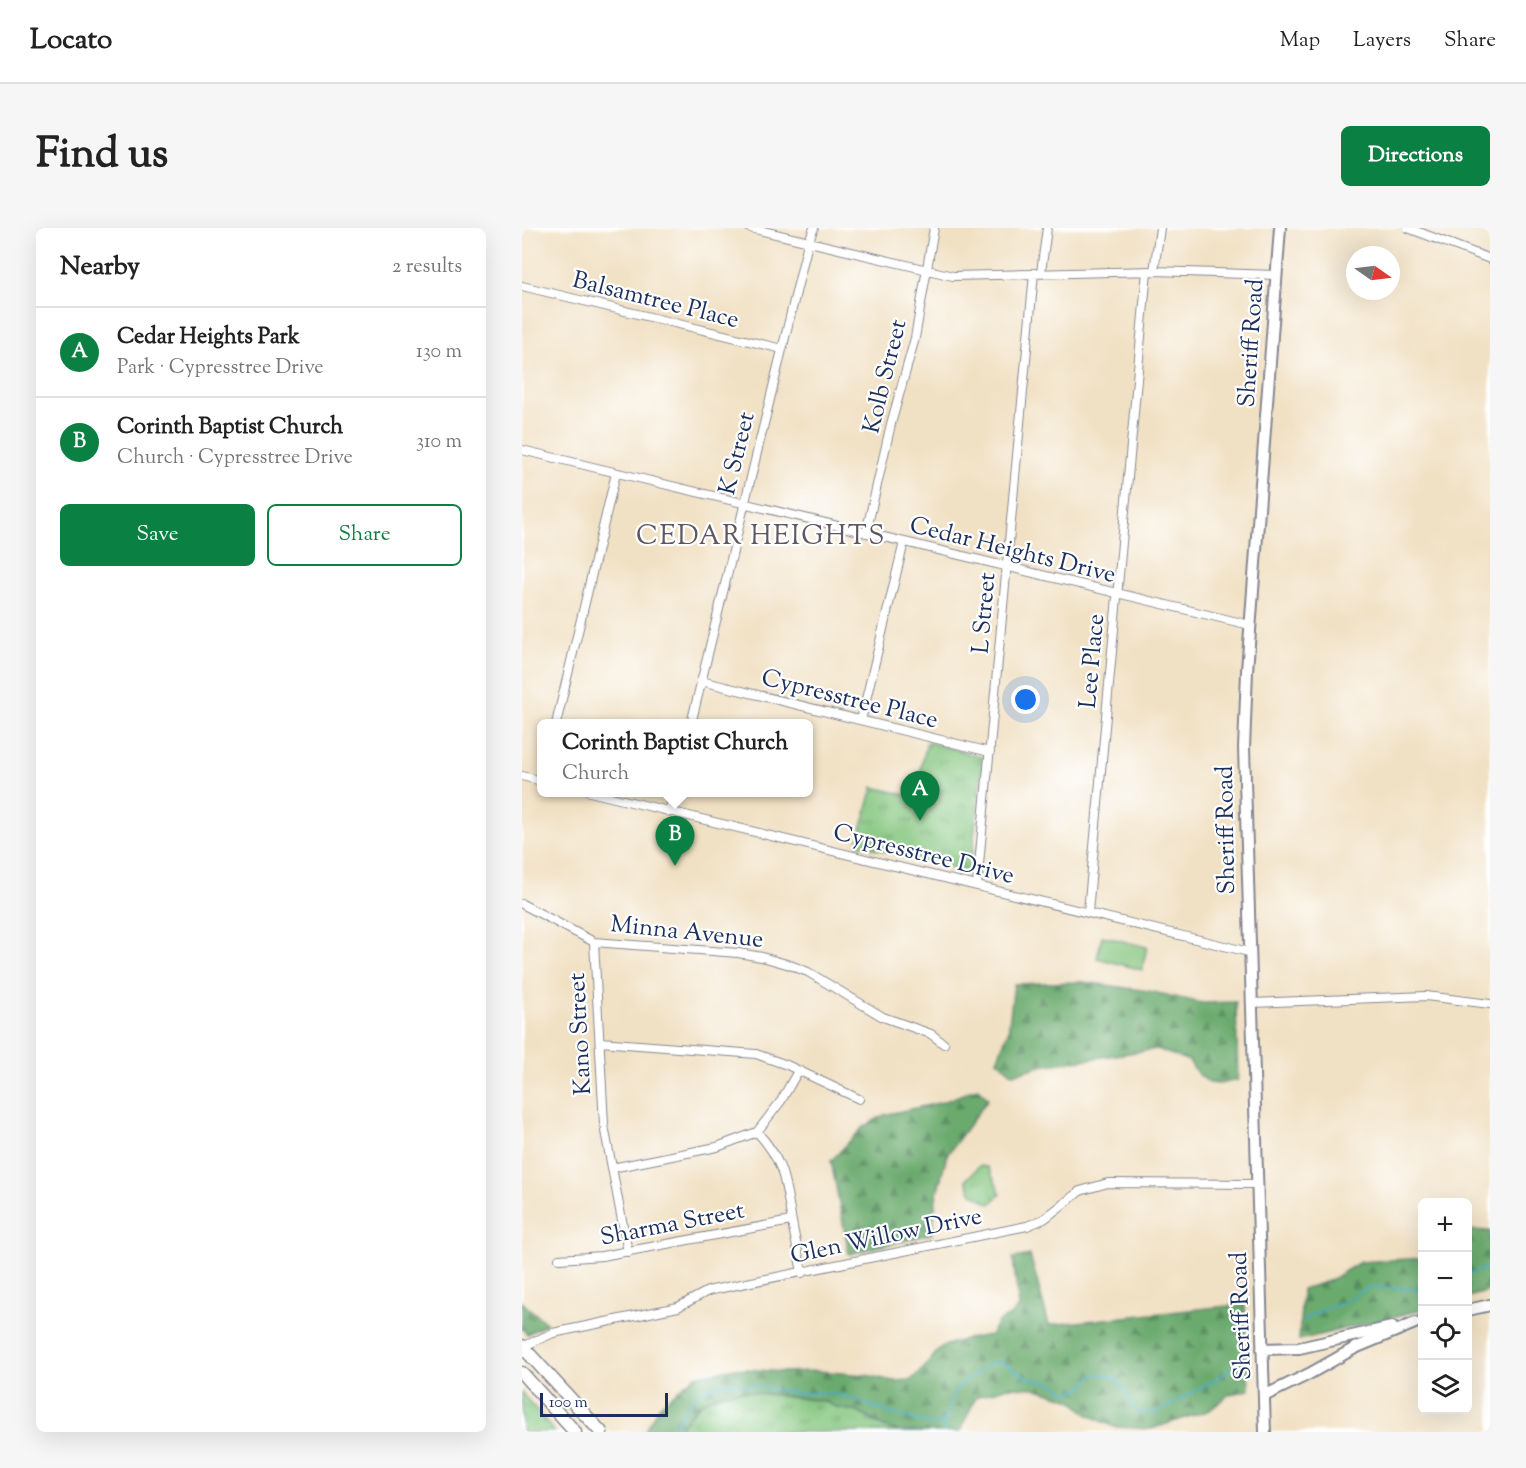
<!DOCTYPE html>
<meta charset="utf-8">
<style>
body{margin:0;font-family:"Sorts Mill Goudy",serif;background:#f6f6f6;color:#222}
.controls{position:absolute;right:18px;bottom:18px;display:grid;overflow:hidden;border-radius:9px;box-shadow:0 6px 24px #0002}
.controls button{width:54px;height:54px;display:grid;place-items:center;padding:0;border:0;border-bottom:2px solid #e0e0e0;background:#fff;color:#222;font:30px sans-serif}
.compass{position:absolute;left:824px;top:18px;width:54px;height:54px;border-radius:50%;background:#fff;box-shadow:0 6px 24px #0002;rotate:104deg}
.scale{position:absolute;left:18px;bottom:15px;width:128px;box-sizing:border-box;padding-left:6px;border:3px solid #1b2f5e;border-top:0;font-size:16px;line-height:21px;white-space:nowrap;color:#1b2f5e;-webkit-text-stroke:4px #fff;paint-order:stroke}
.you{position:absolute;left:504px;top:472px;width:21px;height:21px;margin:-15px;border:4px solid #fff;border-radius:50%;background:#1a73e8;box-shadow:0 0 0 9px #1a73e833}
.badge{display:grid;place-items:center;width:39px;height:39px;border-radius:50%;background:#0b8043;color:#fff;font-size:20px;font-weight:700}
.pin{position:absolute;translate:-50% -50px;filter:drop-shadow(0 2px 3px #0008)}
.pin::after{content:'';position:absolute;top:32px;width:21px;height:18px;background:inherit;clip-path:polygon(0 0,100% 0,50% 100%)}
.popup{position:absolute;left:15px;top:491px;width:276px;height:78px;box-sizing:border-box;display:grid;place-content:center;border-radius:9px;background:#fff;filter:drop-shadow(0 2px 4px #0005);font-size:20px;white-space:nowrap;color:#767676}
.popup b{font-size:22px;color:#222}
.popup::after{content:'';position:absolute;left:50%;top:100%;margin-left:-12px;border:12px solid transparent;border-top-color:#fff}
.list{margin:0;padding:0;list-style:none}
h2{display:flex;justify-content:space-between;align-items:center;height:78px;margin:0;padding:0 24px;font-size:26px}
h2 small{font-size:20px;font-weight:400;color:#767676}
.list li{display:grid;grid-template-columns:39px 1fr auto;gap:18px;align-items:center;box-sizing:border-box;height:90px;padding:0 24px;border-top:2px solid #e0e0e0}
.list b{display:block;font-size:22px;white-space:nowrap}
.list p{margin:0;font-size:20px;white-space:nowrap;color:#767676}
.list em{font-size:20px;font-style:normal;color:#767676}
.actions{display:flex;gap:12px;padding:18px 24px}
.actions a{flex:1;padding:14px 0;border:2px solid #0b8043;border-radius:9px;text-align:center;font-size:21px;color:#0b8043}
.actions .main{background:#0b8043;color:#fff}
.icon{flex:none;width:33px;height:33px;fill:none;stroke:currentColor;stroke-width:2;stroke-linecap:round;stroke-linejoin:round}
.map{position:relative;flex:none;width:968px;height:1204px;overflow:hidden;border-radius:9px}
header{display:flex;align-items:center;gap:36px;box-sizing:border-box;height:84px;padding:0 30px;background:#fff;border-bottom:2px solid #e0e0e0}
header strong{font-size:28px}
nav{display:flex;gap:33px;margin-inline-start:auto;font-size:21px}
.intro{display:flex;align-items:center;justify-content:space-between;box-sizing:border-box;height:144px;padding:0 36px}
h1{margin:0;font-size:42px}
.button{padding:15px 27px;border-radius:9px;background:#0b8043;color:#fff;font-size:21px;font-weight:700}
main{display:flex;gap:36px;padding:0 36px}
aside{flex:1;background:#fff;border-radius:9px;box-shadow:0 6px 24px #0002}
.map>svg:first-child{display:block}
</style>
<header>
<strong>Locato</strong>
<nav><a>Map</a><a>Layers</a><a>Share</a></nav>
</header>
<div class="intro"><h1>Find us</h1><a class="button">Directions</a></div>
<main>
<aside>
<h2>Nearby<small>2 results</small></h2>
<ul class="list">
<li><span class="badge">A</span><div><b>Cedar Heights Park</b><p>Park · Cypresstree Drive</p></div><em>130 m</em></li>
<li><span class="badge">B</span><div><b>Corinth Baptist Church</b><p>Church · Cypresstree Drive</p></div><em>310 m</em></li>
</ul>
<div class="actions"><a class="main">Save</a><a>Share</a></div>
</aside>
<div class="map">
<svg width="968" height="1204" viewBox="0 0 968 1204">
<defs>
<pattern id="grass-tufts" width="24" height="20" patternUnits="userSpaceOnUse" patternTransform="scale(1.5)"><rect width="24" height="20" fill="#84c57e"/><path d="M3 7l-1-3M5 7V3M7 7l1-3M15 17l-1-3M17 17v-4M19 17l1-3" fill="none" stroke="#6ba06a"/></pattern>
<pattern id="forest-firs" width="22" height="20" patternUnits="userSpaceOnUse" patternTransform="scale(1.5)"><rect width="22" height="20" fill="#6baa6d"/><path d="M5 1l3.5 6h-7zM16 11l3.5 6h-7z" fill="#578b5d"/></pattern>
</defs>
<rect width="100%" height="100%" fill="#fff"/>
<filter id="ink" filterUnits="userSpaceOnUse"><feTurbulence type="fractalNoise" baseFrequency=".0167" numOctaves="2"/><feDisplacementMap in="SourceGraphic" scale="12" xChannelSelector="R" yChannelSelector="G"/><feConvolveMatrix kernelMatrix="1 2 1 2 8 2 1 2 1" color-interpolation-filters="sRGB"/></filter>
<filter id="wash" filterUnits="userSpaceOnUse"><feTurbulence type="fractalNoise" baseFrequency=".008" numOctaves="4" result="noise"/><feDisplacementMap in="SourceGraphic" scale="24" xChannelSelector="R" yChannelSelector="G"/><feGaussianBlur stdDeviation="1.35" result="paint"/><feColorMatrix in="noise" values="0 0 0 0 0 0 0 0 0 0 0 0 0 0 0 0 0 1.4 0 .05"/><feComposite in="paint" operator="in"/></filter>
<g filter="url(#wash)">
<rect width="100%" height="100%" fill="#f1e1c4"/>
<path fill="url(#grass-tufts)" stroke="#507a6e" stroke-width="1.5" d="M405 514 461 529 448 645 335 616 351 559 392 569Z
M457 938 466 939 479 966 468 976 449 964 444 952Z
M219 1163 301 1173 314 1179 336 1184 360 1198 378 1204H155C176 1175 182 1167 219 1163Z
M0 1165 33 1204H0Z"/>
<path fill="url(#forest-firs)" stroke="#436c66" stroke-width="1.5" d="M560 754 627 763 680 775 714 774 716 852 697 856 687 855 675 845 667 833 635 821 519 838 491 846 475 832 486 804 492 756Z
M456 860 466 871 425 927 414 970 410 1006 327 1026 309 933 341 899 362 887 421 874Z
M946 1002 968 1003V1063L946 1069Z
M508 1027 527 1097 723 1076 727 1162 706 1167 688 1182 629 1201 592 1199 565 1186 550 1172 512 1160 487 1159 454 1169 438 1204H378L360 1198 336 1184 314 1179 301 1173 219 1163 196 1166 175 1177 155 1204H122L137 1178 173 1148 213 1140 260 1144 295 1143 344 1147 371 1153 389 1152 402 1140 419 1119 444 1111 468 1107 476 1094 488 1088 497 1079 491 1030Z
M900 1030V1082L777 1112 780 1061 807 1053 838 1034Z
M0 1074 25 1096 5 1106 0 1100Z"/>
<path fill="#84c57e" stroke="#507a6e" stroke-width="1.5" d="M580 708 625 719 620 742 575 730Z"/>
<g fill="none" stroke-linecap="round" stroke-linejoin="round">
<path stroke="#43abc3" stroke-width="2" d="M946 1047 968 1038
M781 1093 793 1085 828 1072 838 1064 850 1059 900 1062
M148 1204 173 1167 183 1160 210 1154 275 1165H310L323 1168 374 1187 411 1197C430 1195 425 1176 433 1164 441 1152 456 1146 466 1136L478 1133 506 1150 530 1155 547 1165 560 1160 571 1147C618 1142 594 1192 634 1185 661 1169 694 1154 718 1134
M422 1204 423 1192"/>
</g>
</g>
<g filter="url(#ink)">
<g fill="none" stroke-linecap="round" stroke-linejoin="round">
<defs>
<path id="street" d="M228 0 431 48 632 43 754 47
M886 0 968 31
M632 43 638 0
M519 44 525 0
M0 58 260 121
M0 222 728 397
M344 305 369 196 393 110 412 0
M179 453 468 524
M339 492 382 314
M34 496 94 245
M169 496 286 15 292 0
M0 548 20 553
M68 564 727 724
M147 584 152 564
M455 658 512 45
M0 676 72 714 216 725 240 729 268 737 286 744 361 789 409 806 422 816
M566 684 625 43
M72 714 82 896
M729 775 904 768 968 776
M78 814 234 826 265 837 337 871
M83 903 106 1024
M235 904C263 934 263 955 270 994 273 1011 277 1027 280 1045
M90 940 195 919 235 904 259 873 276 843
M37 1031 80 1028 269 993
M0 1119 31 1105 156 1079 186 1063 195 1061 505 998 522 991 558 963 586 955 735 956"/>
<path id="secondary" d="M946 1082 968 1077
M740 1121 777 1120 870 1099
M742 1168 787 1146 833 1120 893 1095
M743 1204 722 520 725 443 758 0"/>
<path id="primary" d="M0 1118 79 1204
M0 1145 53 1204"/>
</defs>
<use href="#street" stroke="#868891" stroke-width="10"/>
<use href="#secondary" stroke="#868891" stroke-width="14"/>
<use href="#primary" stroke="#868891" stroke-width="15"/>
<use href="#street" stroke="#fff" stroke-width="8"/>
<use href="#secondary" stroke="#fff" stroke-width="10"/>
<use href="#primary" stroke="#fff" stroke-width="12"/>
</g>
</g>
<g text-anchor="middle" stroke-width="4.5" stroke-linejoin="round" paint-order="stroke">
<g font-size="24" fill="#1b2f5e" stroke="#fff">
<text transform="translate(134 71) rotate(14)" y="8">Balsamtree Place</text>
<text transform="translate(728 115) rotate(-86)" y="8">Sheriff Road</text>
<text transform="translate(362 148) rotate(-76)" y="8">Kolb Street</text>
<text transform="translate(214 225) rotate(-76)" y="8">K Street</text>
<text transform="translate(491 321) rotate(14)" y="8">Cedar Heights Drive</text>
<text transform="translate(461 385) rotate(-85)" y="8">L Street</text>
<text transform="translate(569 433) rotate(-85)" y="8">Lee Place</text>
<text transform="translate(328 470) rotate(14)" y="8">Cypresstree Place</text>
<text transform="translate(703 602) rotate(-91)" y="8">Sheriff Road</text>
<text transform="translate(402 625) rotate(14)" y="8">Cypresstree Drive</text>
<text transform="translate(165 703) rotate(6)" y="8">Minna Avenue</text>
<text transform="translate(57 806) rotate(-93)" y="8">Kano Street</text>
<text transform="translate(150 995) rotate(-11)" y="8">Sharma Street</text>
<text transform="translate(364 1007) rotate(-12)" y="8">Glen Willow Drive</text>
<text transform="translate(718 1088) rotate(-92)" y="8">Sheriff Road</text>
</g>
<g font-size="27" letter-spacing="1.5" fill="#5f5860" stroke="#fff">
<text x="239" y="316">CEDAR HEIGHTS</text>
</g>
</g>
</svg>
<div class="controls">
<button>+</button>
<button>−</button>
<button><svg class="icon" aria-label="locate" viewBox="0 0 24 24"><circle cx="12" cy="12" r="6"/><path d="M12 2v4M12 18v4M2 12h4M18 12h4"/></svg></button>
<button><svg class="icon" aria-label="layers" viewBox="0 0 24 24"><path d="M12 4l9 5-9 5-9-5zM3 14l9 5 9-5"/></svg></button>
</div>
<svg class="compass" viewBox="-18 -18 36 36"><path d="M0-13l5 13h-10z" fill="#e53935"/><path d="M0 13l5-13h-10z" fill="#767676"/></svg>
<div class="scale">100 m</div>
<div class="you"></div>
<div class="pin badge" style="left:398px;top:593px">A</div>
<div class="pin badge" style="left:153px;top:638px">B</div>
<div class="popup"><b>Corinth Baptist Church</b>Church</div>
</div>
</main>
